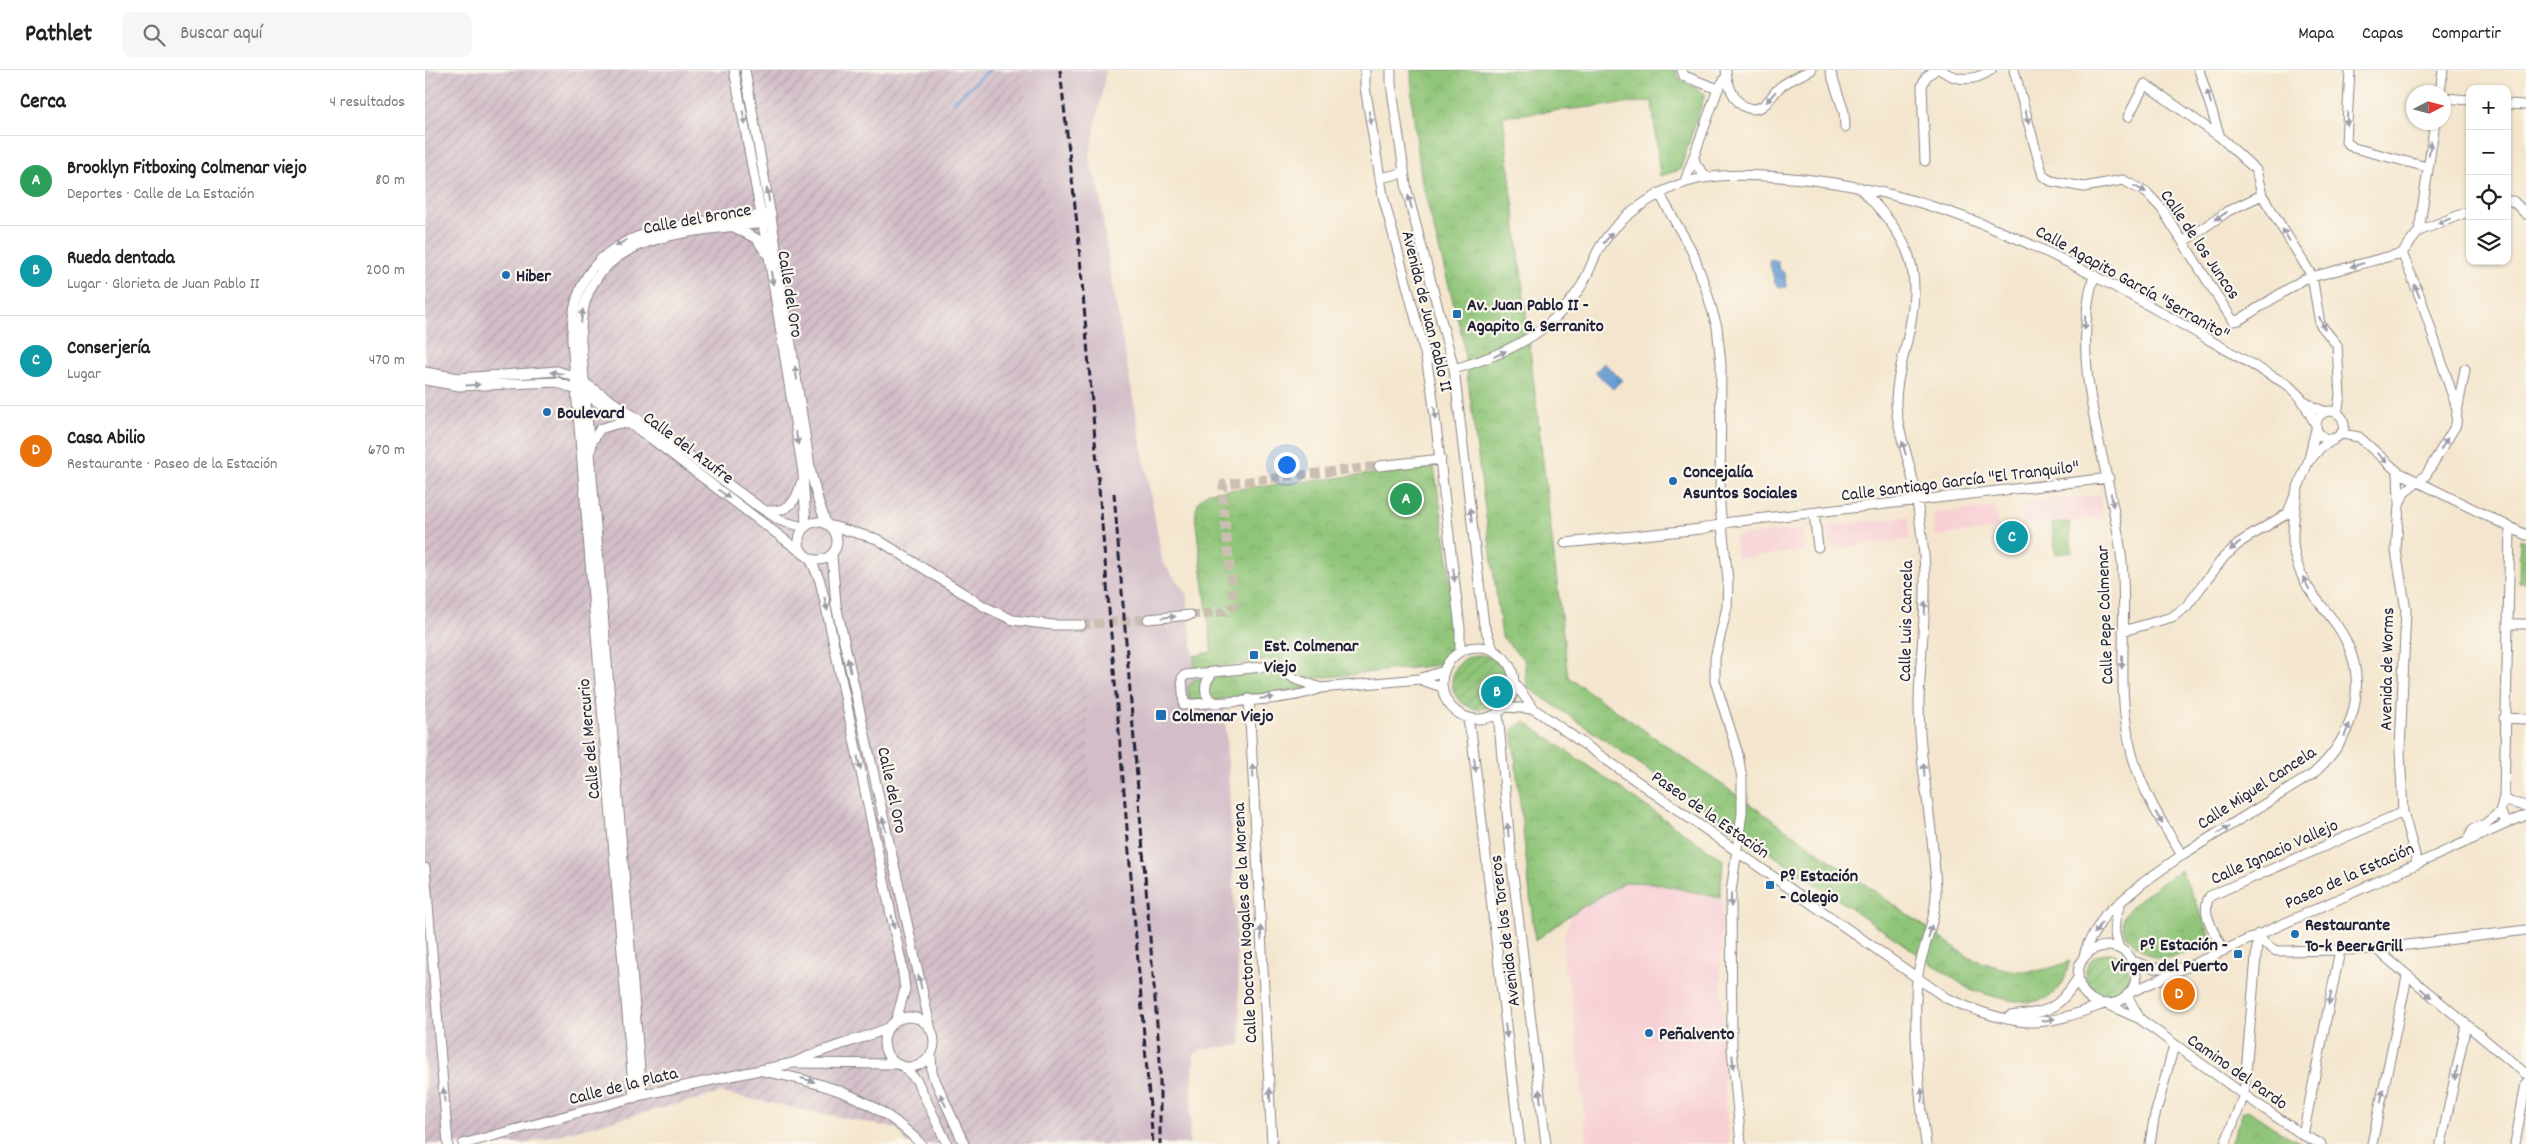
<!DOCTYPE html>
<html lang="es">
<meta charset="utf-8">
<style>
body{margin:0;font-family:Dekko,sans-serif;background:#f6f6f6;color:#222}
.controls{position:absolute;right:15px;top:15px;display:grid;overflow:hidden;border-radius:10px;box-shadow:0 1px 4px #0004}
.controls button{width:45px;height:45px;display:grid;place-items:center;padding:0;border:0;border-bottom:1px solid #e0e0e0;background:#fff;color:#222;font:25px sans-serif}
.compass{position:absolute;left:1981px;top:15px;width:45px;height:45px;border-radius:50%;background:#fff;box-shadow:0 1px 4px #0004;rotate:84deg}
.you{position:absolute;left:861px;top:394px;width:18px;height:18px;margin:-12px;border:4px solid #fff;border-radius:50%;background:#1a73e8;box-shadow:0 0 0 8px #1a73e833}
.badge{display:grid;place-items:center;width:32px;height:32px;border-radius:50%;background:#0f766e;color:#fff;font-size:16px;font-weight:700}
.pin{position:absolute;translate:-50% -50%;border:2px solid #fff;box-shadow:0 1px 5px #0006}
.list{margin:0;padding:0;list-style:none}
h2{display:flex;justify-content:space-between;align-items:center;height:65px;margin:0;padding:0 20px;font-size:21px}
h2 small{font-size:16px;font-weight:400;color:#767676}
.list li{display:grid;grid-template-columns:32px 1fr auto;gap:15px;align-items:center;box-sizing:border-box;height:90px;padding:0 20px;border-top:1px solid #e0e0e0}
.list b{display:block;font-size:19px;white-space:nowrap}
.list p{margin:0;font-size:16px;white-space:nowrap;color:#767676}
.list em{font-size:16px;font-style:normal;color:#767676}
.icon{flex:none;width:28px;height:28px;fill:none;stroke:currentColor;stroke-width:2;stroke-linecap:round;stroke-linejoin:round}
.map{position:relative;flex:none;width:2101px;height:1074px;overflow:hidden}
header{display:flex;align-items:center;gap:30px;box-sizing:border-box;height:70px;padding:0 25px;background:#fff;border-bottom:1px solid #e0e0e0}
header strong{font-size:24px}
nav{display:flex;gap:28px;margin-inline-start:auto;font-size:18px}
.search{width:350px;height:45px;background:#f6f6f6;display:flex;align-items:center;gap:12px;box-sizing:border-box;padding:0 18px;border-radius:10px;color:#767676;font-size:19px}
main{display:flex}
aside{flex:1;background:#fff}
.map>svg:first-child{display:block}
</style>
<header>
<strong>Pathlet</strong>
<div class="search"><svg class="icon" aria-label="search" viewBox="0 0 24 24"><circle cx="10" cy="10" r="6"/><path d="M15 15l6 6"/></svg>Buscar aquí</div>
<nav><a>Mapa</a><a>Capas</a><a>Compartir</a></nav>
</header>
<main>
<aside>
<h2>Cerca<small>4 resultados</small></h2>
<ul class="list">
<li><span class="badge" style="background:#2e9e5b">A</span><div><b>Brooklyn Fitboxing Colmenar viejo</b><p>Deportes · Calle de La Estación</p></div><em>80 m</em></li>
<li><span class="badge" style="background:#0f9aa8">B</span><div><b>Rueda dentada</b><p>Lugar · Glorieta de Juan Pablo II</p></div><em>200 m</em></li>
<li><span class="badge" style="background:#0f9aa8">C</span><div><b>Conserjería</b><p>Lugar</p></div><em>470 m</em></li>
<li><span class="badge" style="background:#e8710a">D</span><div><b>Casa Abilio</b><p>Restaurante · Paseo de la Estación</p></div><em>670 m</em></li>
</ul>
</aside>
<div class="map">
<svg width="2101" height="1074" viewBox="0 0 2101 1074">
<defs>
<pattern id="industrial-furrows" width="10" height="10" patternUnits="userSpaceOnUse" patternTransform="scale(1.25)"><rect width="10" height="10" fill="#d2bdc8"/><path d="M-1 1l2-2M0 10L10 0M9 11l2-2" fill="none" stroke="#b4a2ad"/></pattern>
<pattern id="park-crowns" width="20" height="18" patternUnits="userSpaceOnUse" patternTransform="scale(1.25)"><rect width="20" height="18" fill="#8fc578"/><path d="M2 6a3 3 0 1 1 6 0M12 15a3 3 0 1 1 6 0" fill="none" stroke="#7ba969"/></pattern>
<pattern id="garden-furrows" width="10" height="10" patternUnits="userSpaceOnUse" patternTransform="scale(1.25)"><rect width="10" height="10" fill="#8fc578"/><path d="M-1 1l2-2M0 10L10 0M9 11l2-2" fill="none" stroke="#7ba969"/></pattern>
<pattern id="water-ripples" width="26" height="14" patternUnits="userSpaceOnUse" patternTransform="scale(1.25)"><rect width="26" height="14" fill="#669dd4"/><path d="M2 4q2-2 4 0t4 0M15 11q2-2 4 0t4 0" fill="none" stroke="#5480ad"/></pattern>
</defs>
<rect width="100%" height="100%" fill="#fbf7ec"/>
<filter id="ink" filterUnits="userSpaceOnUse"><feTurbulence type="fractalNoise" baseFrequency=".02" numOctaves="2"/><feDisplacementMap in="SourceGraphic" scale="10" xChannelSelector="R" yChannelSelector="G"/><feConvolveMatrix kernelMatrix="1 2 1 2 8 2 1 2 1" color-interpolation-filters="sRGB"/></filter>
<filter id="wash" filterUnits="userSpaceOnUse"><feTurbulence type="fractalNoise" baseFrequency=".0096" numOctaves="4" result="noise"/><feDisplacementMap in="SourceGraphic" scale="20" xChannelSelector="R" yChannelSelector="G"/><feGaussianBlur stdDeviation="1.12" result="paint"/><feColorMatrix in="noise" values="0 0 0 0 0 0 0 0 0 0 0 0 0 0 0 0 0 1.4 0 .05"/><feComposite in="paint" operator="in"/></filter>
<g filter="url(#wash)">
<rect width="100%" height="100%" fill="#f4e6ce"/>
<path fill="#f7cfd5" d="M1675 425 1678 447 1598 456 1596 434Z
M1570 437 1573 459 1510 466 1508 444Z
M1483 447 1485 469 1406 479 1403 456Z
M1379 459 1380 481 1312 488 1310 466Z
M1200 812 1229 813 1297 830 1296 898 1299 1016 1304 1074H1162L1147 925 1139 897 1138 870 1146 844Z"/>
<path fill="url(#industrial-furrows)" d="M0 0H595L653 277 655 426 665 569 663 669 669 743 657 776 668 902 692 1074H482L473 1059 296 1023 97 1074H0Z"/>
<path fill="#d2bdc8" d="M595 0H681L664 90 674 119 684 196 738 493 762 524 772 625 798 623 803 695 816 975 777 979 769 985 764 1074H692L668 902 657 776 669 743 663 669 665 569 655 426 653 277Z"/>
<path fill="#8fc578" stroke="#58745a" d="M1644 452 1647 482 1631 484 1627 454Z"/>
<path fill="url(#park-crowns)" stroke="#58745a" d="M986 0H1251L1253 7 1280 24 1255 100 1235 106 1227 31 1078 46 1143 607 1545 888C1584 902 1605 908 1645 891 1642 898 1641 908 1637 914 1617 946 1572 927 1544 919L1102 617 1099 590 1077 567 1037 266 997 113 987 34Z
M1009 397 1022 479 1031 574 1015 595 883 609 859 594 845 590 770 599 769 586 787 582 771 453C770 438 771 430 784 422Z
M2095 469 2101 472V512H2094Z
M823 601 850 604 883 618 789 630H764L763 617 770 609Z
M1100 652 1298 790 1295 828 1229 813 1200 812 1146 844 1110 871 1087 659Z
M1756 800 1787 869C1752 886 1733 903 1703 867 1698 862 1695 853 1699 846 1711 828 1739 812 1756 800Z
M1823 1040 1855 1062 1879 1074H1805L1818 1042Z"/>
<path fill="url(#garden-furrows)" stroke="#58745a" d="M1027 612a27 27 0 1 1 54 0a27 27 0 1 1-54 0Z
M1660 905a22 22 0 1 1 44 0a22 22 0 1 1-44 0Z"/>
<path fill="url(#water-ripples)" stroke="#446088" d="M1344 190 1353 191V197L1360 204 1361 217 1355 218 1350 213Z
M1179 293 1197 310 1188 319 1170 302Z"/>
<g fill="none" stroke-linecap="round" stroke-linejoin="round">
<path stroke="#669dd4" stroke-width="3" d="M528 32 564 0"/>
</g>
</g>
<g filter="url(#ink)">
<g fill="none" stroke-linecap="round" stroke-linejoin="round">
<path stroke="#cabfb1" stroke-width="9" stroke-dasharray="9 4.5" stroke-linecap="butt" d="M765 545 799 542 809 535 797 422 799 414 954 396
M656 555 723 549"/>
<defs>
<path id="street" d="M309 0 344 187 378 403 381 455
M320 0 347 152 386 403 393 430 401 453
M940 0V17L958 126 1000 283 1007 322 1035 558V581
M966 0V14L982 121 1029 299 1059 555 1068 579
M1257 0 1259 6 1293 19
M1301 0C1301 16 1315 47 1336 37 1344 33 1348 23 1355 17 1364 10 1376 5 1386 0
M1405 0 1419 42 1420 57
M1516 0C1533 12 1550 11 1566 0
M1589 0 1618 106 1626 111 1659 117 1698 110 1722 123 1737 139 1808 251 1814 250 1879 209 1977 183 1994 161 2045 141
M1774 0 1795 67 1831 100 1837 125 1887 206 1895 254 1912 275 1915 326 1912 343
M1925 0 1921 72 1929 78 2002 97
M2015 22 2018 0
M2018 28 2045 30
M2082 34 2101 35
M1703 47 1720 14 1795 67
M1269 87 1271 95 1281 106
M1500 91 1497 16 1501 7 1510 0
M955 108 978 103
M1260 111 1293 19 1301 7
M1434 117C1486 170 1499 197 1482 271 1477 292 1471 313 1471 334 1472 358 1481 380 1486 402 1493 429 1496 457 1499 485 1503 534 1495 583 1494 633 1494 696 1509 757 1511 820 1512 851 1495 881 1492 911 1488 959 1494 1026 1501 1074
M1234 123 1268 183 1281 219 1292 257 1296 294 1295 437 1303 510 1302 537 1290 588V611L1313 684 1317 709V743L1306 822 1307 978 1316 1074
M2082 131H2088L2101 144
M309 157 332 169 341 183
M1994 161 2010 52
M1758 172 1803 141 1837 125
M1977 183 1997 232 2032 339 2031 355 2001 405 1979 423 1974 435 1971 481 1981 540 1975 680 1978 742 1992 792
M1669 205C1642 301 1687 396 1697 492 1703 556 1690 620 1707 684 1717 721 1737 753 1757 785
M1029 299C1081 284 1125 264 1155 218 1163 206 1167 191 1174 179 1187 156 1211 137 1234 124 1272 102 1313 104 1355 107 1547 119 1701 224 1863 315L1876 328 1891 355
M0 302 34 308 132 301 151 307 229 360 330 434 356 451 379 457
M0 310 34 316 132 312 161 324 224 367 380 485
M1878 330 1888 337 1901 342
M2033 337 2040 299
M1891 355a14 14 0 1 1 28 0a14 14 0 1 1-28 0Z
M1917 364 1934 367 1973 402 1974 432
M166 379 167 372 175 359 194 353 203 354
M1885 390 1896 377 1908 370
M954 396 1016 389
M1973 402 2101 465
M341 441C362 442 371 434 376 413
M1389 443 1393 477
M374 471a19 19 0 1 1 38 0a19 19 0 1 1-38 0Z
M407 456 452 469 560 537 588 550 628 555H656
M2085 459 2083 554H2101
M1140 473 1276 459 1306 452 1684 408
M407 485 411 535 506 960
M385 488 395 511 401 537 477 896 480 919 471 950
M723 549 765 545
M1698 561 1747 547 1761 537 1799 487 1817 471 1863 443 1883 392 1891 359
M1017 613a36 36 0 1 1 72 0a36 36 0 1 1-72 0Z
M789 602C779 611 776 626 790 632
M994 609 1017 617
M1089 613 1109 639 1521 928C1546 939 1579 952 1607 952 1631 952 1656 942 1679 934
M896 618 870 609 857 600 846 596 760 605 757 608 759 635C795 631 864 632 896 618L994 609 1019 601
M824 629 847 1074
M1080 637 1109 639
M1073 643 1087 796 1121 1074
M1042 647 1047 668 1095 1074
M2079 648 2101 649
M2079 727 2084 732 2101 736
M2082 753 2075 742 2079 727 2083 554
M2042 771 2048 759 2060 754 2075 742
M0 798 23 1074
M1833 864 1839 873 1851 881 1915 880 1951 879 2101 860
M1653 905a29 29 0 1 1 58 0a29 29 0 1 1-58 0Z
M1694 878C1688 862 1688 852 1695 835
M1951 879 2101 1004
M1798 880C1791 864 1774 842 1785 826L1978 742
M1658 889 1663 873 1680 845 1719 812 1757 785 1888 704C1931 666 1947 608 1913 557 1896 532 1881 523 1871 490 1864 467 1871 442 1872 418
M1707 891 1729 898H1753
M1704 923 2101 745
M1702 925 1715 949
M1681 934 1715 949 1819 1025 1878 1065 1896 1074
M1585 946C1623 942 1632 941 1653 908
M459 972a25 25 0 1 1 50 0a25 25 0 1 1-50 0Z
M506 984 507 1003 539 1074
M370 993 471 994
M479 997 492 1011 522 1074
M338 1001C400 1013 450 1027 496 1074
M217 1025 156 271C152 158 266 163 347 152
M209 1028 147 271C143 152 260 154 346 144
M1878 1065 1915 880
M38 1074 217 1025 368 993C399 978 432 971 463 958
M1725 1074 1729 1049 1749 976
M1800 1074 1819 1025 1833 864
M1947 1074 1982 907
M2016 1074 2041 955
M2090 1074 2101 1013"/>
</defs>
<use href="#street" stroke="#8b8484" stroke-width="11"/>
<use href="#street" stroke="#fff" stroke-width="9"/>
<path stroke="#22223b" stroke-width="3" stroke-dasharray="8 4" stroke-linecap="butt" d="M635 0 653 163 728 1074
M689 423 735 991V1074"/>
</g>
<defs><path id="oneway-solid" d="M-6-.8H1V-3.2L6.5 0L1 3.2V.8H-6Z" transform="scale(1.25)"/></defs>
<g fill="#9c9ca7">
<use href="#oneway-solid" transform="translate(1346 27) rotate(130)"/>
<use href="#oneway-solid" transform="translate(1784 27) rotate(-107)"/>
<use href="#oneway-solid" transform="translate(1602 47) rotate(77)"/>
<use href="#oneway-solid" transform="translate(319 48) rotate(79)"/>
<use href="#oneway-solid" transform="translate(945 48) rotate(81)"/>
<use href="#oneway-solid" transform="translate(1922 49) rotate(93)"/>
<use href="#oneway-solid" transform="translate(2005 78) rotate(-80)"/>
<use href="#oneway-solid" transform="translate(1715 119) rotate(27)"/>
<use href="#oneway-solid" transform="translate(343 125) rotate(-100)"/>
<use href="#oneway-solid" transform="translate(985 132) rotate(-105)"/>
<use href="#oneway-solid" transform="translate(1796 146) rotate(146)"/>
<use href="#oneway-solid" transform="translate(2019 151) rotate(159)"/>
<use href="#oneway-solid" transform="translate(1861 165) rotate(-121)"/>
<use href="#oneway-solid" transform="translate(1183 168) rotate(-50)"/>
<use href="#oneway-solid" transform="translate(196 173) rotate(150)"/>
<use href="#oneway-solid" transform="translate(1932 195) rotate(165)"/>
<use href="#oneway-solid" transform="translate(347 208) rotate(81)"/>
<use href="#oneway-solid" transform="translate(1992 221) rotate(-112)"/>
<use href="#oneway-solid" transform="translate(157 246) rotate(-82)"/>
<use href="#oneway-solid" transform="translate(1660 253) rotate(92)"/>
<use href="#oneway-solid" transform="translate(1897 253) rotate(65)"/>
<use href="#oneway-solid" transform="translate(1075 284) rotate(-25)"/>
<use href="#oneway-solid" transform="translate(132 303) rotate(-173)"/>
<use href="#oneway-solid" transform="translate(371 303) rotate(-99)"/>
<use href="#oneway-solid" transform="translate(48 315) rotate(-3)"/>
<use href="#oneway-solid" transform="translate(1010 343) rotate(83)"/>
<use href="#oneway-solid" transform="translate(372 368) rotate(81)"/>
<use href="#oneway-solid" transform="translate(2019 374) rotate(-59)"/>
<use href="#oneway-solid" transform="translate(1479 378) rotate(-105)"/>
<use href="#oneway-solid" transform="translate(1957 388) rotate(43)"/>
<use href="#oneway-solid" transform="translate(299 424) rotate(37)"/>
<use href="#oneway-solid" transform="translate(1687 430) rotate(81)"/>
<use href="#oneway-solid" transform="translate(1046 445) rotate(-97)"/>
<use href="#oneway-solid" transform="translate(1810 476) rotate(139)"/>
<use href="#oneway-solid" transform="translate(1029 505) rotate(84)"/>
<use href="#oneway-solid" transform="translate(1881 513) rotate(-117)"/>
<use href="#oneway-solid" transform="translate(401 534) rotate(77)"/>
<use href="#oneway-solid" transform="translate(1500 538) rotate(-87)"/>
<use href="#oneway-solid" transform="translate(744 547) rotate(-6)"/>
<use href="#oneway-solid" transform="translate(1697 592) rotate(91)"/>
<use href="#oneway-solid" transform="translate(424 595) rotate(-102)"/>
<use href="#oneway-solid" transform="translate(842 628) rotate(-6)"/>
<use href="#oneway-solid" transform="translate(1922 660) rotate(-68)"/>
<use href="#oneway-solid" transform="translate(434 693) rotate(78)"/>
<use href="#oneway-solid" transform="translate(1050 695) rotate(83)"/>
<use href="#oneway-solid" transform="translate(1499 700) rotate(-95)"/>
<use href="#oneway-solid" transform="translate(828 701) rotate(-93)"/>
<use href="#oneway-solid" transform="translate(1734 748) rotate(60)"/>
<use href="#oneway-solid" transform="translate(459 754) rotate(-103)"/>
<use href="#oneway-solid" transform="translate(1083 760) rotate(-96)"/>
<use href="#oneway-solid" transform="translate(1798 760) rotate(-32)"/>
<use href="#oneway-solid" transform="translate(1306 830) rotate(90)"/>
<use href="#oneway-solid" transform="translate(468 852) rotate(78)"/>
<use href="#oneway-solid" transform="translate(1673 858) rotate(123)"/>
<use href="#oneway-solid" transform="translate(1505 862) rotate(-77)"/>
<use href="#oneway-solid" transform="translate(836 863) rotate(-93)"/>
<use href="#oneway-solid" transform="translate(495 912) rotate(-103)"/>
<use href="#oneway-solid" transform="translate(2001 923) rotate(39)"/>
<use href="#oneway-solid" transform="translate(1905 928) rotate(101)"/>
<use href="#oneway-solid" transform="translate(1623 950) rotate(-10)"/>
<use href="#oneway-solid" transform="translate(1081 961) rotate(83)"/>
<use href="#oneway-solid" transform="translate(1308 992) rotate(85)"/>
<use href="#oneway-solid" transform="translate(2031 1003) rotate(102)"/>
<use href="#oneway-solid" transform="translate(383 1010) rotate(16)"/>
<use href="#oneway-solid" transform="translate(19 1025) rotate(-95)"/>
<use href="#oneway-solid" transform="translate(845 1025) rotate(-93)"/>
<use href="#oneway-solid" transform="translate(1497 1025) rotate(-94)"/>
<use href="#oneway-solid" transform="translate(1115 1026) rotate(-97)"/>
<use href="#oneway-solid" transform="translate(1957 1026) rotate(-78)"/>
<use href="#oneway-solid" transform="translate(518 1030) rotate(-115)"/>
</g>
</g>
<g fill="#1f6fb2" stroke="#fbf7ec" stroke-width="2">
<circle cx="81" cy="205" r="5"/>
<rect x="1027" y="239" width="10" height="10" rx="2.5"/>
<circle cx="122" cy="342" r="5"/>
<circle cx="1248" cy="411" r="5"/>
<rect x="824" y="580" width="10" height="10" rx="2.5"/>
<rect x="730" y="639" width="12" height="12" rx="2.5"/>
<rect x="1340" y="810" width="10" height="10" rx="2.5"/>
<circle cx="1870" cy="864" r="5"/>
<rect x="1808" y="879" width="10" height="10" rx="2.5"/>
<circle cx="1224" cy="963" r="5"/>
</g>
<g text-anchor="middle" stroke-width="4.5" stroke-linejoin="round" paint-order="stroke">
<g font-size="18" fill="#22223b" stroke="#fbf7ec">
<text transform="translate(272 148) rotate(-10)" y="6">Calle del Bronce</text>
<text transform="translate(1776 174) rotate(56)" y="6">Calle de los Juncos</text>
<text transform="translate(1708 212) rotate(29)" y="6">Calle Agapito García "Serranito"</text>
<text transform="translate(366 224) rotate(81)" y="6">Calle del Oro</text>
<text transform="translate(1003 241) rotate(76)" y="6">Avenida de Juan Pablo II</text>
<text transform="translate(264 377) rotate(37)" y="6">Calle del Azufre</text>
<text transform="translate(1535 410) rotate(-7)" y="6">Calle Santiago García "El Tranquilo"</text>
<text transform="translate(1679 545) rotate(-92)" y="6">Calle Pepe Colmenar</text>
<text transform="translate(1480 551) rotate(-89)" y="6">Calle Luis Cancela</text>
<text transform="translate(1961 599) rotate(-89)" y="6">Avenida de Worms</text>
<text transform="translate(163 669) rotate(-95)" y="6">Calle del Mercurio</text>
<text transform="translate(1831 717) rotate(-33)" y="6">Calle Miguel Cancela</text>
<text transform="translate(468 720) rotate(78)" y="6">Calle del Oro</text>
<text transform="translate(1286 744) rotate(35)" y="6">Paseo de la Estación</text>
<text transform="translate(1849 781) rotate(-24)" y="6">Calle Ignacio Vallejo</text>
<text transform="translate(1924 805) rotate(-24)" y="6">Paseo de la Estación</text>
<text transform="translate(819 853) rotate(-93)" y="6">Calle Doctora Nogales de la Morena</text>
<text transform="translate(1079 861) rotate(-97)" y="6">Avenida de los Toreros</text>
<text transform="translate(1813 1001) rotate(35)" y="6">Camino del Pardo</text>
<text transform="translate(198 1015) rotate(-14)" y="6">Calle de la Plata</text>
</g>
<g font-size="18" font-weight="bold" fill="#22223b" stroke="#fbf7ec" text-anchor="start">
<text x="91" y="211">Hiber</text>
<text x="1042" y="240">Av. Juan Pablo II -<tspan x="1042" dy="21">Agapito G. Serranito</tspan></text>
<text x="132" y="348">Boulevard</text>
<text x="1258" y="407">Concejalía<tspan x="1258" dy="21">Asuntos Sociales</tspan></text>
<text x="839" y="581">Est. Colmenar<tspan x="839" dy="21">Viejo</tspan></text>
<text x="747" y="651">Colmenar Viejo</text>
<text x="1355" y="811">Pº Estación<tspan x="1355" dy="21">- Colegio</tspan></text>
<text x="1880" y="860">Restaurante<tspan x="1880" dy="21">To-k Beer&amp;Grill</tspan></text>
<text x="1803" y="880" text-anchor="end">Pº Estación -<tspan x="1803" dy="21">Virgen del Puerto</tspan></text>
<text x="1234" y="969">Peñalvento</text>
</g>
</g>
</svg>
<div class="controls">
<button>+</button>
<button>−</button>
<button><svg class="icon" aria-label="locate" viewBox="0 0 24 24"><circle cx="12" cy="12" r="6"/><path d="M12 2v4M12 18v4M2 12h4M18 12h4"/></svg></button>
<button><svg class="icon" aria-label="layers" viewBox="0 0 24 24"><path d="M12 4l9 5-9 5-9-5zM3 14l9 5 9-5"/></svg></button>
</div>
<svg class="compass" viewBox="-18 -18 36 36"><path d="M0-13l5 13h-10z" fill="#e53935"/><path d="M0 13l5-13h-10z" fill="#767676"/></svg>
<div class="you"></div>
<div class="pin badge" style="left:981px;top:429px;background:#2e9e5b">A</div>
<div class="pin badge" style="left:1072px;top:622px;background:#0f9aa8">B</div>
<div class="pin badge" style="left:1587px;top:467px;background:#0f9aa8">C</div>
<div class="pin badge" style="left:1754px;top:924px;background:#e8710a">D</div>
</div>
</main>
